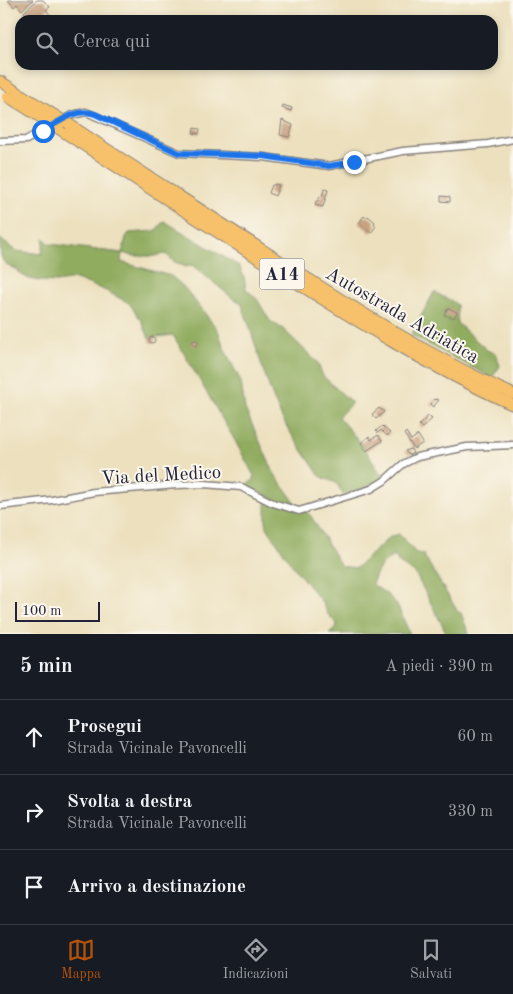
<!DOCTYPE html>
<html lang="it">
<meta charset="utf-8">
<style>
body{margin:0;font-family:"Old Standard TT",serif;background:#242831;color:#f1f3f6}
.scale{position:absolute;left:15px;bottom:12px;width:85px;box-sizing:border-box;padding-left:5px;border:2px solid #22223b;border-top:0;font-size:14px;line-height:18px;white-space:nowrap;color:#22223b;-webkit-text-stroke:4px #fbf7ec;paint-order:stroke}
.stop{position:absolute;width:15px;height:15px;margin:-11px;border:4px solid #1a73e8;border-radius:50%;background:#fff}
.stop.end{background:#1a73e8;border-color:#fff;box-shadow:0 1px 5px #0008}
.list{margin:0;padding:0;list-style:none}
h2{display:flex;justify-content:space-between;align-items:center;height:65px;margin:0;padding:0 20px;font-size:21px}
h2 small{font-size:16px;font-weight:400;color:#9ea1a6}
.list li{display:grid;grid-template-columns:32px 1fr auto;gap:15px;align-items:center;box-sizing:border-box;height:75px;padding:0 20px;border-top:1px solid #363941}
.list b{display:block;font-size:19px;white-space:nowrap}
.list p{margin:0;font-size:16px;white-space:nowrap;color:#9ea1a6}
.list em{font-size:16px;font-style:normal;color:#9ea1a6}
.icon{flex:none;width:28px;height:28px;fill:none;stroke:currentColor;stroke-width:2;stroke-linecap:round;stroke-linejoin:round}
.map{position:relative;flex:none;width:513px;height:634px;overflow:hidden}
.search{position:absolute;background:#171b24;box-shadow:0 2px 8px #0003;left:15px;right:15px;top:15px;height:55px;display:flex;align-items:center;gap:12px;box-sizing:border-box;padding:0 18px;border-radius:15px;color:#9ea1a6;font-size:19px}
.sheet{height:290px;background:#171b24}
nav{display:flex;justify-content:space-around;align-items:center;box-sizing:border-box;height:70px;border-top:1px solid #363941;background:#171b24;font-size:14px;color:#9ea1a6}
nav a{display:grid;justify-items:center;gap:2px}
nav .on{color:#b45309}
.map>svg:first-child{display:block}
</style>
<div class="map">
<svg width="513" height="634" viewBox="0 0 513 634">
<rect width="100%" height="100%" fill="#fbf7ec"/>
<filter id="ink" filterUnits="userSpaceOnUse"><feTurbulence type="fractalNoise" baseFrequency=".02" numOctaves="2"/><feDisplacementMap in="SourceGraphic" scale="10" xChannelSelector="R" yChannelSelector="G"/><feConvolveMatrix kernelMatrix="1 2 1 2 8 2 1 2 1" color-interpolation-filters="sRGB"/></filter>
<filter id="wash" filterUnits="userSpaceOnUse"><feTurbulence type="fractalNoise" baseFrequency=".0096" numOctaves="4" result="noise"/><feDisplacementMap in="SourceGraphic" scale="20" xChannelSelector="R" yChannelSelector="G"/><feGaussianBlur stdDeviation="1.12" result="paint"/><feColorMatrix in="noise" values="0 0 0 0 0 0 0 0 0 0 0 0 0 0 0 0 0 1.4 0 .05"/><feComposite in="paint" operator="in"/></filter>
<g filter="url(#wash)">
<rect width="100%" height="100%" fill="#ece0be"/>
<path fill="#90ac5f" stroke="#59674d" d="M164 221 239 266 244 277 246 289 257 299 270 321 283 329 317 362 323 376 352 403 338 417 361 443 384 479 373 486 343 495C334 476 334 485 319 475 307 456 291 436 281 416 264 379 255 340 241 302L235 300 192 265 186 267 173 261 167 255 163 254 155 256H134L122 253 121 262 171 276 183 286 218 330 224 348 241 382 245 409 274 473 298 507 279 502 247 486V484L254 480V476L234 439 173 335 149 338 141 320 129 303 104 290 76 279 56 282 41 281 29 279 19 273 18 270C0 264 0 258 0 239L16 251 42 254 44 238 50 244 122 253 126 237 129 233 155 231Z
M434 292 455 303 457 305V323L487 350 496 354 500 366 492 378 411 335Z
M266 499 305 510 311 516 341 566 356 568 390 537 399 534 416 553 423 554 458 612 461 613 469 634H447L415 573 399 563 395 556C382 560 376 573 372 584L389 596 397 605 410 634H329L336 628 337 624 329 616 321 601 292 565 266 526Z"/>
<g id="blocks">
<path fill="#c7a181" d="M8 0H33L22 10 17 4 14 7Z
M37 0H43L50 7 46 10 51 16 46 20H31L24 12Z
M283 105 292 108 291 111 282 108Z
M282 120 293 125 289 137 280 135Z
M194 128 200 129 199 134 193 133Z
M275 184 279 185 275 196 269 193 272 185H275Z
M324 189 328 190 323 207 315 205 316 201H318L320 196 322 197Z
M441 196 450 197V202L441 201Z
M364 216 366 218 368 216 375 222 374 224 376 226 371 233 359 223Z
M448 308 457 312 454 318 444 315Z
M149 340a3 3 0 1 1 6 0a3 3 0 1 1-6 0Z
M192 343a3 3 0 1 1 6 0a3 3 0 1 1-6 0Z
M435 399 439 400 433 407 430 404Z
M379 408 384 412 376 419 372 414Z
M428 416 432 419 422 428 419 425Z
M382 426 390 433 387 436 381 430 378 433 376 431Z
M406 432 411 440 418 435 423 443 414 449 404 434Z
M378 435 382 441 366 451 361 443 369 436 371 440Z
M411 449 413 453 409 455 405 451Z"/>
</g>
</g>
<g filter="url(#ink)">
<use href="#blocks" fill-opacity="0" stroke="#87817c" stroke-width="1"/>
<g fill="none" stroke-linecap="round" stroke-linejoin="round">
<defs>
<path id="minor" d="M0 141 26 140 72 115 86 112 179 153 263 157 329 166 403 151 488 144 513 139
M0 506 52 500 94 492 176 485 204 484 241 487 273 503 299 511 371 489 384 481 403 464 417 457 467 447 513 445"/>
<path id="highway" d="M0 81 16 91
M69 124C133 167 199 208 263 250 345 302 425 354 513 394
M59 129C131 177 203 223 276 270 353 319 430 368 513 405"/>
</defs>
<use href="#minor" stroke="#87817c" stroke-width="9"/>
<use href="#highway" stroke="#87817c" stroke-width="12"/>
<use href="#minor" stroke="#fff" stroke-width="6"/>
<use href="#highway" stroke="#f6c16b" stroke-width="10"/>
<defs>
<path id="highway-bridge" d="M16 91 69 124
M8 97 59 129"/>
</defs>
<use href="#highway-bridge" stroke="#87817c" stroke-width="12" stroke-linecap="butt"/>
<use href="#highway-bridge" stroke="#f6c16b" stroke-width="10"/>
</g>
</g>
<g fill="none" stroke-linecap="round" stroke-linejoin="round" filter="url(#ink)">
<path stroke="#1a73e8" stroke-width="6" d="M43 131C59 122 77 107 95 114L179 153 263 156 329 166 354 162"/>
</g>
<g text-anchor="middle" stroke-width="4" stroke-linejoin="round" paint-order="stroke">
<rect fill="#fbf7ec" stroke="#636270" stroke-width="1" x="259.5" y="258.5" width="45" height="31" rx="4"/>
<g font-size="18" font-weight="bold" fill="#22223b">
<text x="282" y="280">A14</text>
</g>
<g font-size="19" fill="#22223b" stroke="#fbf7ec">
<text transform="translate(403 314) rotate(30)" y="7">Autostrada Adriatica</text>
<text transform="translate(161 474) rotate(-3)" y="7">Via del Medico</text>
</g>
</g>
</svg>
<div class="scale">100 m</div>
<div class="stop" style="left:43px;top:131px"></div>
<div class="stop end" style="left:354px;top:162px"></div>
<div class="search"><svg class="icon" aria-label="search" viewBox="0 0 24 24"><circle cx="10" cy="10" r="6"/><path d="M15 15l6 6"/></svg>Cerca qui</div>
</div>
<section class="sheet">
<h2>5 min<small>A piedi · 390 m</small></h2>
<ul class="list">
<li><svg class="icon" aria-label="ahead" viewBox="0 0 24 24"><path d="M12 20V5M6 11l6-6 6 6"/></svg><div><b>Prosegui</b><p>Strada Vicinale Pavoncelli</p></div><em>60 m</em></li>
<li><svg class="icon" aria-label="right" viewBox="0 0 24 24"><path d="M7 20v-9h11M14 6l5 5-5 5"/></svg><div><b>Svolta a destra</b><p>Strada Vicinale Pavoncelli</p></div><em>330 m</em></li>
<li><svg class="icon" aria-label="arrive" viewBox="0 0 24 24"><path d="M6 21V4h12l-3 4 3 4H6"/></svg><div><b>Arrivo a destinazione</b></div></li>
</ul>
</section>
<nav>
<a class="on"><svg class="icon" aria-label="map" viewBox="0 0 24 24"><path d="M3 6l6-2 6 2 6-2v14l-6 2-6-2-6 2zM9 4v14M15 6v14"/></svg>Mappa</a>
<a><svg class="icon" aria-label="directions" viewBox="0 0 24 24"><path d="M12 3l9 9-9 9-9-9zM9 14v-3h6M13 9l2 2-2 2"/></svg>Indicazioni</a>
<a><svg class="icon" aria-label="saved" viewBox="0 0 24 24"><path d="M7 4h10v16l-5-4-5 4z"/></svg>Salvati</a>
</nav>
